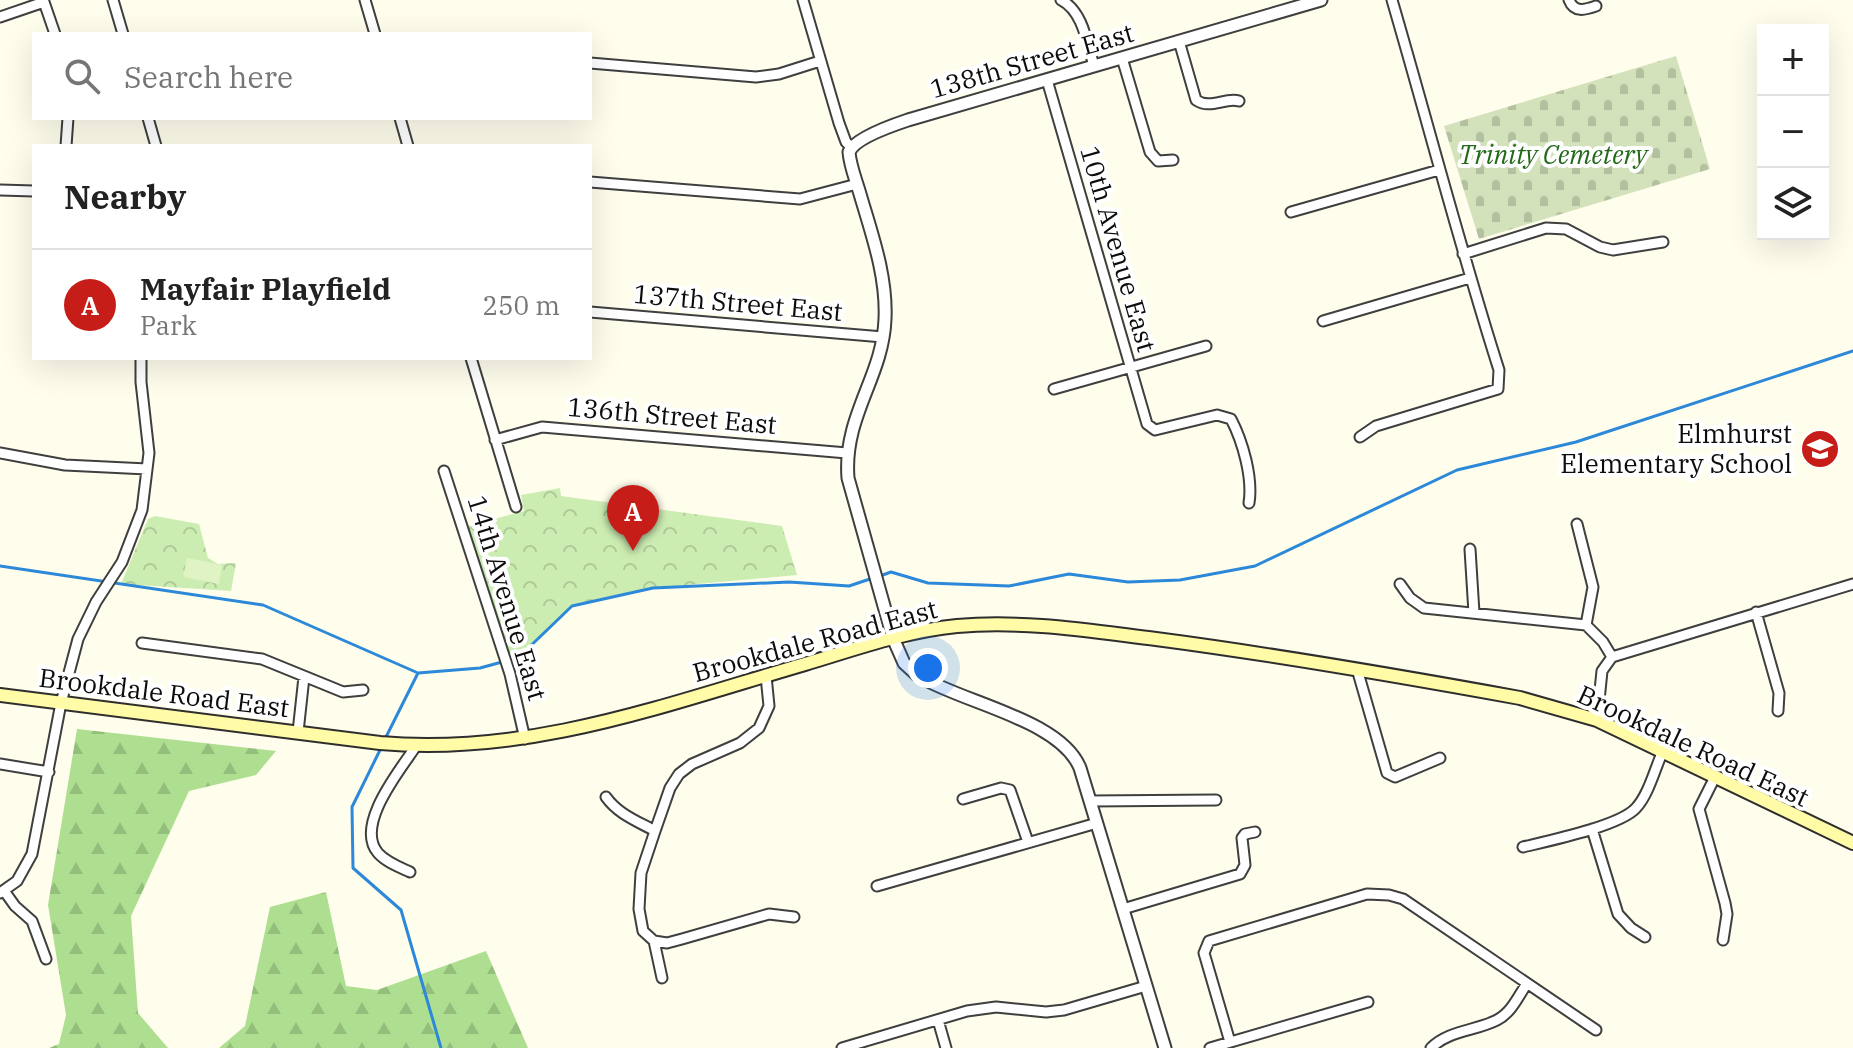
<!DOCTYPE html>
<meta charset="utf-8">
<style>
body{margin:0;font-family:"IBM Plex Serif",serif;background:#f2f2f2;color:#222}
.controls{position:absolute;right:24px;top:24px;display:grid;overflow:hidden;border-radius:0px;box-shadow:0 8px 32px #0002}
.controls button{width:72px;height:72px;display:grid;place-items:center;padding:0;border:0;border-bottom:2px solid #e0e0e0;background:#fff;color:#222;font:40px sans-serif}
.you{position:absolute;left:928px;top:668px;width:28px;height:28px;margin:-20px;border:6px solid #fff;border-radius:50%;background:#1a73e8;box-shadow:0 0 0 12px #1a73e833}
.badge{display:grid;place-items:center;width:52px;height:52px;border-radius:50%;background:#c71d19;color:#fff;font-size:26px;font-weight:700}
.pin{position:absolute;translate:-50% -66px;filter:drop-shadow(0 2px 4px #0008)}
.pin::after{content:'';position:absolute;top:42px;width:28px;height:24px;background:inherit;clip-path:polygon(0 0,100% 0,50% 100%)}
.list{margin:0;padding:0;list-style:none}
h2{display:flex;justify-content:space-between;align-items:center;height:104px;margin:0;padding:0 32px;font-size:34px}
h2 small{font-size:26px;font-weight:400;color:#767676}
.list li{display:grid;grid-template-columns:52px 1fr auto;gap:24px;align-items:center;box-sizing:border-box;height:112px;padding:0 32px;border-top:2px solid #e0e0e0}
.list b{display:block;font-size:30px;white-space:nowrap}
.list p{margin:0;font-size:26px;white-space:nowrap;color:#767676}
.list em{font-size:26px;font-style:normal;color:#767676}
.icon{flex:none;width:44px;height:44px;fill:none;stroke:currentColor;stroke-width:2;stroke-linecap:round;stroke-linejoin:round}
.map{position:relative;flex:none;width:1853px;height:1048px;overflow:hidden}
.search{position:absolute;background:#fff;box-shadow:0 8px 32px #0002;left:32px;top:32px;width:560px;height:88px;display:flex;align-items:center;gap:20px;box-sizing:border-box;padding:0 28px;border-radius:0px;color:#767676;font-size:30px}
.panel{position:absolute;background:#fff;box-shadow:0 8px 32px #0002;left:32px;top:144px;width:560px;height:216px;border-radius:0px}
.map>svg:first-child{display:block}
</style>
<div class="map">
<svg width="1853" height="1048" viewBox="0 0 1853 1048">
<defs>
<pattern id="forest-firs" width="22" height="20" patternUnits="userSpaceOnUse" patternTransform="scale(2)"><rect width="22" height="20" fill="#aedf90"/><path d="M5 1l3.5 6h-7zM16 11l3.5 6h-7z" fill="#94be7b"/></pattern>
<pattern id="cemetery-stones" width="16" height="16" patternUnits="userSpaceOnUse" patternTransform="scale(2)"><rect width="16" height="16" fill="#d3e2bb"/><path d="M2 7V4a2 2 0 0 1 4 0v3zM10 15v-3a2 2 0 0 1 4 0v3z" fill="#b4c1a0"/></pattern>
<pattern id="park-crowns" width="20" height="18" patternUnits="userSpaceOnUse" patternTransform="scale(2)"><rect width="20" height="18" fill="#ccedb2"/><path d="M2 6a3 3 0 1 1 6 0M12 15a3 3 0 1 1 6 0" fill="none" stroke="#aeca98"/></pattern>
</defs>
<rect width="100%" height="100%" fill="#fffdec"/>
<path fill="url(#forest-firs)" d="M77 729 276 751 256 775 189 791 131 916 138 1013 168 1048H49L59 1044 66 1015 48 905Z
M326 892 346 986 377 990 486 951 528 1048H219L245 1026 270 907Z"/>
<path fill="url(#cemetery-stones)" d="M1676 56 1710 169 1479 239 1444 126Z"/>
<path fill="url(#park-crowns)" d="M560 488 561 496 782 526 797 575 653 588 573 606 518 658 509 661 468 526 524 511 521 495Z
M155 516 199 524 208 558 218 564 236 563 231 591 121 584 148 519Z"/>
<path fill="#e0f3c5" d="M187 558 222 565 219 584 183 577Z"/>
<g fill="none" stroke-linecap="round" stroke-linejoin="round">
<path stroke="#2c88d8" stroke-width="3" d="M0 566 263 605 418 673 480 668 502 662
M880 576 891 572 928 583 1009 586 1069 574 1128 582 1180 580 1255 566 1457 470 1576 442 1853 351
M510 660 518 658 572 606 653 588 789 582 849 586 873 578
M385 739 418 673
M382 746 352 807 353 868 401 910 441 1048"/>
<defs>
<path id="minor" d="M113 0 123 34
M365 0 375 34
M803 0 839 123 846 142 851 147
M1061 0C1083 11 1087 43 1094 66
M1569 0C1574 13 1585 10 1596 6
M0 17 44 2 55 34
M1179 41 1196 100C1210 110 1225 97 1239 101
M1122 58 1150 152 1158 161 1173 160
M590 63 756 77 779 74 820 61
M1047 80 1147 424 1155 430 1217 415 1231 419C1243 442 1253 478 1249 503
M148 118 156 146
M400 118 408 146
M66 146 68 118
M590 182 800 199 857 184
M0 190 34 191
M1291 212 1439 170
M1463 254 1546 228 1566 229 1600 247 1613 250 1663 242
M590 312 883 337
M1323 321 1470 278
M471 358 516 507
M1054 389 1206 346
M1360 437 1376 426 1498 389 1499 370C1460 248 1428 123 1392 0
M495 440 542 427 847 453
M0 453 65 465 147 469
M444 471 510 674 525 739
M1577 524 1593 587 1586 625
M1470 549 1474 613
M1400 584 1410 598 1424 608 1586 625
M1756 612 1779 693 1778 711
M1586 625 1603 642 1612 657
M142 643 262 659 343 692 363 690
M1357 669 1387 773 1395 777 1440 758
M1597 720 1602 671 1612 657 1853 584
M298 732 304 677
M0 764 49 772
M1715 777 1699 809 1725 903 1727 914 1723 940
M606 797C618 814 637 821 655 831
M963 799 1001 788 1010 790 1028 842
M1090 801 1216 800
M1592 829 1618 914 1631 928 1645 937
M1523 847C1548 841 1620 826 1636 808 1649 794 1655 768 1663 751
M410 872C399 867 386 862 378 853 354 825 401 769 416 746
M877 886 1097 823
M5 892 15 906 32 921 46 959
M0 893 17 881 32 854 61 703 78 639 96 602 122 562 142 510 149 453 141 382V358
M1123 909 1240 874 1245 865 1242 838 1245 834 1255 832
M654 941 667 943 682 939 769 914 794 917
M662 978 654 941 643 931 639 909 641 873 655 831 670 788 679 774 692 764 740 743 759 728 769 706 766 676
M938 1020 946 1048
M1230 1042 1204 953 1209 941 1367 894 1389 895 1403 899 1596 1030
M842 1048 967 1011 996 1007 1046 1012 1064 1010 1146 986
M1210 1048 1368 1002
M1431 1048C1449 1030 1476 1031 1497 1020 1511 1013 1518 997 1526 985"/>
<path id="tertiary" d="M1165 1048 1080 768C1060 719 962 703 917 675L904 663 893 638 848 478C843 416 883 377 885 319 887 276 872 235 860 194 856 180 850 166 849 152 855 138 893 125 908 120L1321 0"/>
<path id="secondary" d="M0 695 380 743C529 756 664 705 805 664 855 649 905 631 957 626 1024 620 1090 631 1156 639 1278 655 1399 676 1520 698L1597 720 1853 843"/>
</defs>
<use href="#minor" stroke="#3f3f3f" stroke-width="13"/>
<use href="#tertiary" stroke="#3f3f3f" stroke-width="15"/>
<use href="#secondary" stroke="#2e2e2e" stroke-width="16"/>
<use href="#minor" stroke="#fff" stroke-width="9"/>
<use href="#tertiary" stroke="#fff" stroke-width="11"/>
<use href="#secondary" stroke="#fffba7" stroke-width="12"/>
</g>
<defs>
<symbol id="school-disc" viewBox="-11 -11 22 22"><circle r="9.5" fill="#c71d19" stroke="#fff"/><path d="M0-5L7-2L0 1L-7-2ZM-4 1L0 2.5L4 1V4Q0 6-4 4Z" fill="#fff"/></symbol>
</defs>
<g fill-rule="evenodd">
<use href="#school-disc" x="1798" y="427" width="44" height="44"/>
</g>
<g text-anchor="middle" stroke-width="8" stroke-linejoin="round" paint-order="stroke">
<g font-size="26" fill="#0c0c0c" stroke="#fff">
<text transform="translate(1032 61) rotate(-16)" y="9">138th Street East</text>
<text transform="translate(1118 249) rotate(74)" y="9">10th Avenue East</text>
<text transform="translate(738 303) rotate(5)" y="9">137th Street East</text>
<text transform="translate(672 416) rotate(5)" y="9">136th Street East</text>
<text transform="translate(507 598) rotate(73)" y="9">14th Avenue East</text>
<text transform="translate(815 641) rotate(-15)" y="9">Brookdale Road East</text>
<text transform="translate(164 693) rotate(7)" y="9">Brookdale Road East</text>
<text transform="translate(1693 746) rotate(25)" y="9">Brookdale Road East</text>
</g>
<g font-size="26" font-style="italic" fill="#236918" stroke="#fff">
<text x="1553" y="164">Trinity Cemetery</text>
</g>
<g font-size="26" fill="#0c0c0c" stroke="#fff" text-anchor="end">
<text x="1792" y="443">Elmhurst<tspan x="1792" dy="30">Elementary School</tspan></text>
</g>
</g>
</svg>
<div class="controls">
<button>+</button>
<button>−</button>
<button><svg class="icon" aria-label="layers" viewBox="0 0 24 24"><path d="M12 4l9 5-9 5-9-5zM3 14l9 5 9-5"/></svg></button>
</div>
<div class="you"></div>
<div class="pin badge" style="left:633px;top:551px">A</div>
<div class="search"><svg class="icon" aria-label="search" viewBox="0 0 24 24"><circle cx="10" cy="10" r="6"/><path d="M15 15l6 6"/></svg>Search here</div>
<section class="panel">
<h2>Nearby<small></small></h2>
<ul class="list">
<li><span class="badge">A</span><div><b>Mayfair Playfield</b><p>Park</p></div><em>250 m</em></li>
</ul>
</section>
</div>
